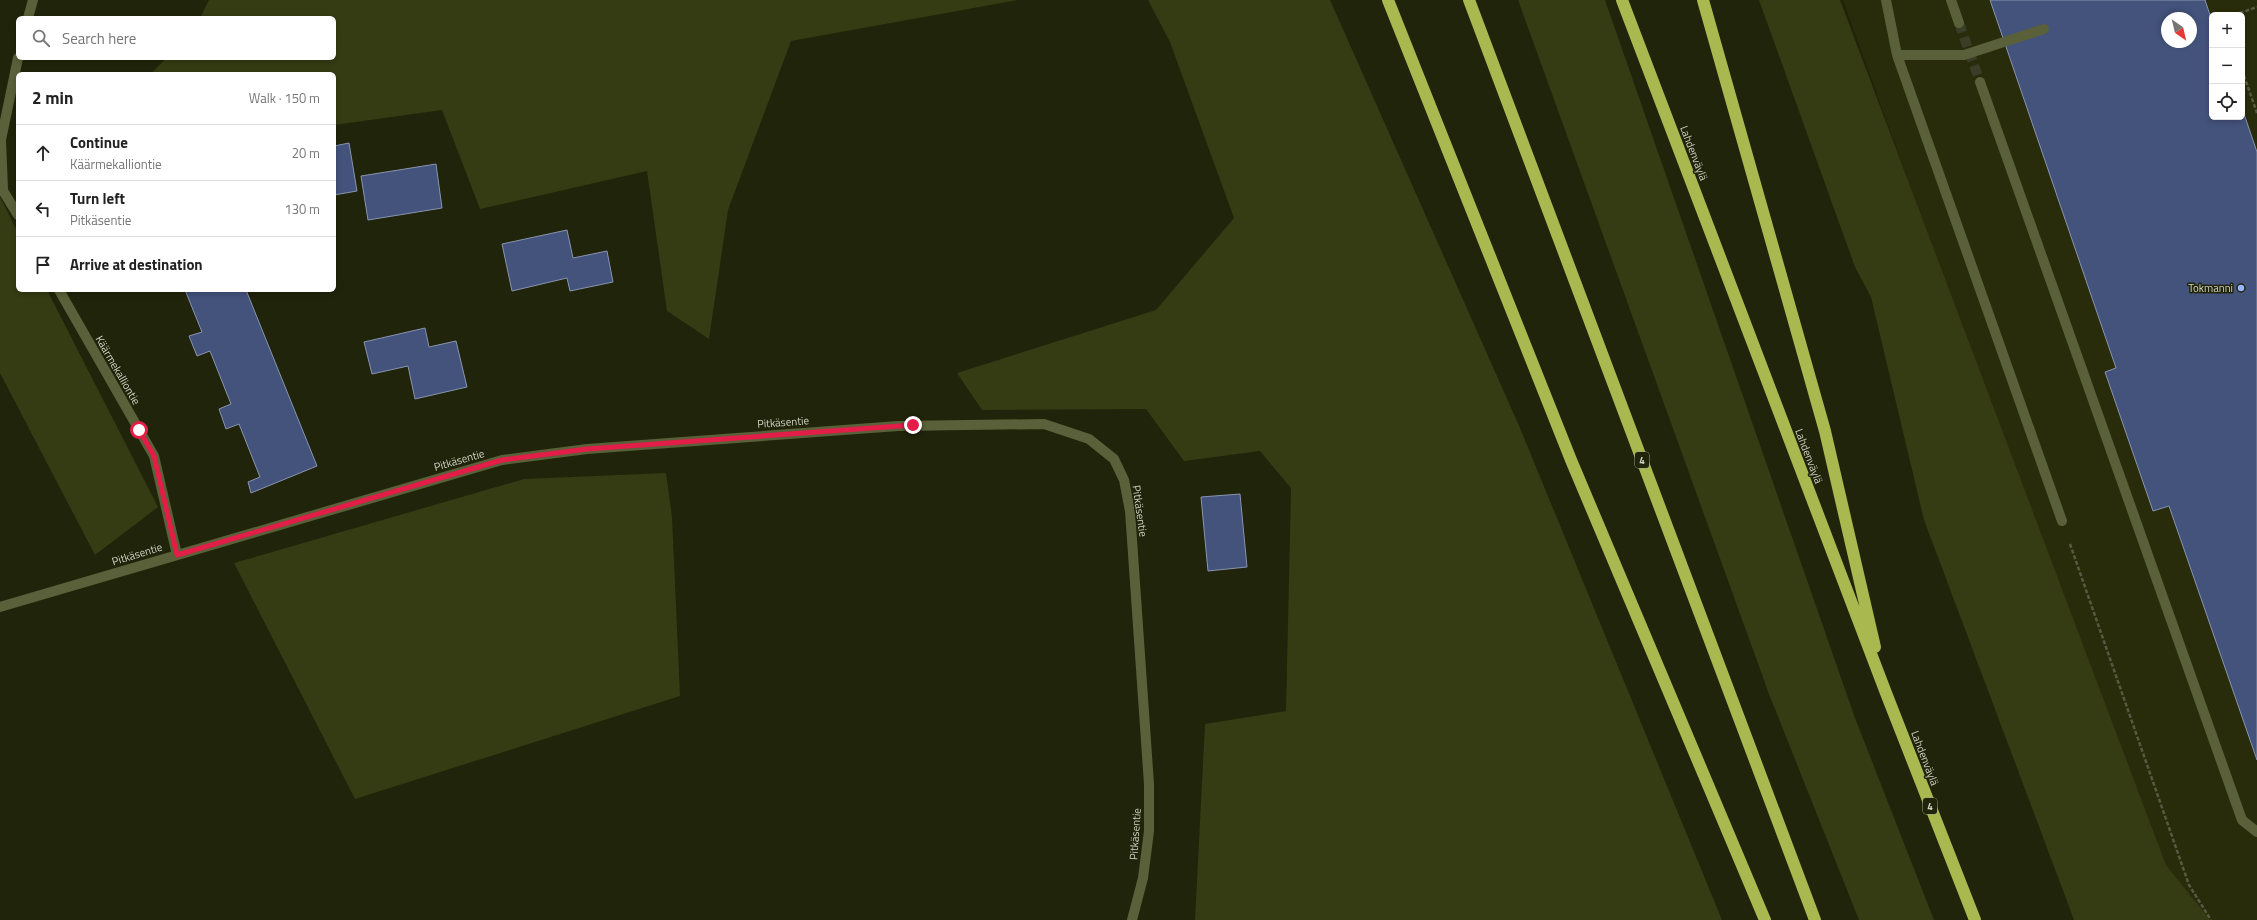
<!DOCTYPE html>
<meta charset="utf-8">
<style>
body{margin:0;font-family:"Titillium Web",sans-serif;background:#f2f2f2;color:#222}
.controls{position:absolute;right:12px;top:12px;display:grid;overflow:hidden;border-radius:6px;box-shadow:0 2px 6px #0003}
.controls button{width:36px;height:36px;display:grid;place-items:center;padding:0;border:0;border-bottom:1px solid #e0e0e0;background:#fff;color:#222;font:20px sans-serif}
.compass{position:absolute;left:2161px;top:12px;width:36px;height:36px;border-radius:50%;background:#fff;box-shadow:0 2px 6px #0003;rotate:146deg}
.stop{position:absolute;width:12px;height:12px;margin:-9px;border:3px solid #e11d48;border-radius:50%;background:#fff}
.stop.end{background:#e11d48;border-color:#fff;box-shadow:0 1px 4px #0008}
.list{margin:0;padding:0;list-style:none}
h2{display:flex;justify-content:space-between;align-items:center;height:52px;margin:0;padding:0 16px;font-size:17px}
h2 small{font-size:13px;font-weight:400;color:#767676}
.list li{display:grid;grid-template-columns:26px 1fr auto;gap:12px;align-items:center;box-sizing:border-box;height:56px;padding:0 16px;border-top:1px solid #e0e0e0}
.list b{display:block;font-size:15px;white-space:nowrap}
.list p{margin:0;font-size:13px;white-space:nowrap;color:#767676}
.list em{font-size:13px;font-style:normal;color:#767676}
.icon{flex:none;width:22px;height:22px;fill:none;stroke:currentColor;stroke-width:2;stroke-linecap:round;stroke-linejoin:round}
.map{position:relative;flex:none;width:2257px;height:920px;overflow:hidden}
.search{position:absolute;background:#fff;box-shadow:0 2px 6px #0003;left:16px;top:16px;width:320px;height:44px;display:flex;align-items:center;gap:10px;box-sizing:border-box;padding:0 14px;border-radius:6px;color:#767676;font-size:15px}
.panel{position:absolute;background:#fff;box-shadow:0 2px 6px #0003;left:16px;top:72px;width:320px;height:220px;border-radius:6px}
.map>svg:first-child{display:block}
</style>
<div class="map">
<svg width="2257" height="920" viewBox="0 0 2257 920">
<rect width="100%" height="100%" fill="#20240a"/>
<path fill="#282c0a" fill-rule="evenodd" d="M1843 0H2257V920H2179L2164 889ZM2212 15H2242V117H2212ZM2167 18H2191V42H2167Z"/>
<path fill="#353b12" d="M209 0H1018L791 41 728 210 709 339 667 311 647 171 480 209 442 110 334 125V74H151L166 58H334V18H200Z
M1148 0H1330L1520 428 1722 920H1195L1205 724 1286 711 1291 488 1260 451 1184 461 1146 409 982 410 957 373 1156 310 1234 218 1170 42Z
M1518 0H1605L1855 718 1934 920H1859L1769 694Z
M1759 0H1840L2166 865 2210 920H2074L1924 520 1871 297 1855 267Z
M0 197 18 233V290H47L158 507 95 555 0 373Z
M666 473 672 517 680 696 355 799 234 563 524 479Z"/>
<path fill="#44537c" stroke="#8994af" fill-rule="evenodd" d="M1990 0H2205L2212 21V117H2242V108L2257 152V760L2169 506 2153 511 2105 372 2116 368ZM2167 18H2191V42H2167Z
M349 143 357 191 334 195V146Z
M436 164 442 208 368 220 361 176Z
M567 230 573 258 607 251 613 282 570 291 567 278 512 291 502 244Z
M185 290H246L317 466 251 493 248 482 260 477 239 424 226 429 219 409 231 404 210 351 197 356 189 336 202 332Z
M425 328 429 347 456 341 467 387 415 399 408 366 372 374 364 342Z
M1240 494 1247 567 1208 571 1201 497Z"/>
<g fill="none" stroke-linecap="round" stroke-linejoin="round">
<path stroke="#3a3e26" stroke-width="10" stroke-dasharray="10 5" stroke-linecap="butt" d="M1959 23 1980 82"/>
<path stroke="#565a43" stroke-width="2.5" stroke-dasharray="4 2" stroke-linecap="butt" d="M2234 15 2257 7
M2242 70 2257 113
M2070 544 2189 885 2211 920"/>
<path stroke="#5a6039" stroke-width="10" d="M1886 0 1897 55 2062 521
M1951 0 1959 23
M28 18 33 0
M1897 55H1964L2044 29
M1980 82 2242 820 2257 832
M0 186 18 215
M3 189 1 140 18 58
M59 290 154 456 177 555
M0 607 502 460 587 449 898 426 1044 424 1089 439 1114 459 1124 480 1130 511 1149 784V831L1143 878 1132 920"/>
<path stroke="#aab850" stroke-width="12" d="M1388 0 1571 460 1765 920
M1469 0 1815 920
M1622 0 1886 693 1975 920
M1703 0 1825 431 1875 647"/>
</g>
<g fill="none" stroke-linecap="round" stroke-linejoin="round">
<path stroke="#e11d48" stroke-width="5" d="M139 430 154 456 177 555 502 460 587 449 913 425"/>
</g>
<circle fill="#99b5fd" stroke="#20240a" stroke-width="1.5" cx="2241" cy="288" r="4"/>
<g text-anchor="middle" stroke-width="3" stroke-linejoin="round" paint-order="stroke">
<g fill="#20240a" stroke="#9b9e8c" stroke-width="1">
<rect x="1635" y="452" width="14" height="16" rx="3"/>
<rect x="1923" y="798" width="14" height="16" rx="3"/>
</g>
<g font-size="10" font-weight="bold" fill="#d0d3c4">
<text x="1642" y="464">4</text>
<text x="1930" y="810">4</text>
</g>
<g font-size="11" fill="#d0d3c4" stroke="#20240a">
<text transform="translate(1694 153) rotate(69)" y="4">Lahdenväylä</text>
<text transform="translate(118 370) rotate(60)" y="4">Käärmekalliontie</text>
<text transform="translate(783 422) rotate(-4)" y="4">Pitkäsentie</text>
<text transform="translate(1809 456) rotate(69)" y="4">Lahdenväylä</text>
<text transform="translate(459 460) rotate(-16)" y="4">Pitkäsentie</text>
<text transform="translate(1140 511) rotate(82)" y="4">Pitkäsentie</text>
<text transform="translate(137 554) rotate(-17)" y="4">Pitkäsentie</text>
<text transform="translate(1925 758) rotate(69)" y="4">Lahdenväylä</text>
<text transform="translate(1135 834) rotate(-86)" y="4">Pitkäsentie</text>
</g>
<g font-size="11" fill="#d0d3c4" stroke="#20240a" text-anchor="end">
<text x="2233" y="292">Tokmanni</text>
</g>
</g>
</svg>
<div class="controls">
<button>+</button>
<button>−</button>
<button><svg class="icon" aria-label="locate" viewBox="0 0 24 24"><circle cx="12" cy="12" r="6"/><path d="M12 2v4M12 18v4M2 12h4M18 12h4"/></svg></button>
</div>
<svg class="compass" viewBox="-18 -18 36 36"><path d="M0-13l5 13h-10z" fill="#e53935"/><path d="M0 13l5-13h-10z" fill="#767676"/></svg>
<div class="stop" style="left:139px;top:430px"></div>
<div class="stop end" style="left:913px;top:425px"></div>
<div class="search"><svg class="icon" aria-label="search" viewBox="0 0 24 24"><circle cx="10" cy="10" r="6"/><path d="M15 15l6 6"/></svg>Search here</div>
<section class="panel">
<h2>2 min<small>Walk · 150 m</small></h2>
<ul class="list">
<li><svg class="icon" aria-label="ahead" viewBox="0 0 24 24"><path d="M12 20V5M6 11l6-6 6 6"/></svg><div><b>Continue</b><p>Käärmekalliontie</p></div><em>20 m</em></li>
<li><svg class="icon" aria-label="left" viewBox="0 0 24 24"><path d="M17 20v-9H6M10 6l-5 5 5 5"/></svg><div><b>Turn left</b><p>Pitkäsentie</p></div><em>130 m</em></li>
<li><svg class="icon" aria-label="arrive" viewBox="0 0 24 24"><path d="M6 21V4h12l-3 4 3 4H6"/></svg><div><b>Arrive at destination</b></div></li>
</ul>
</section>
</div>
